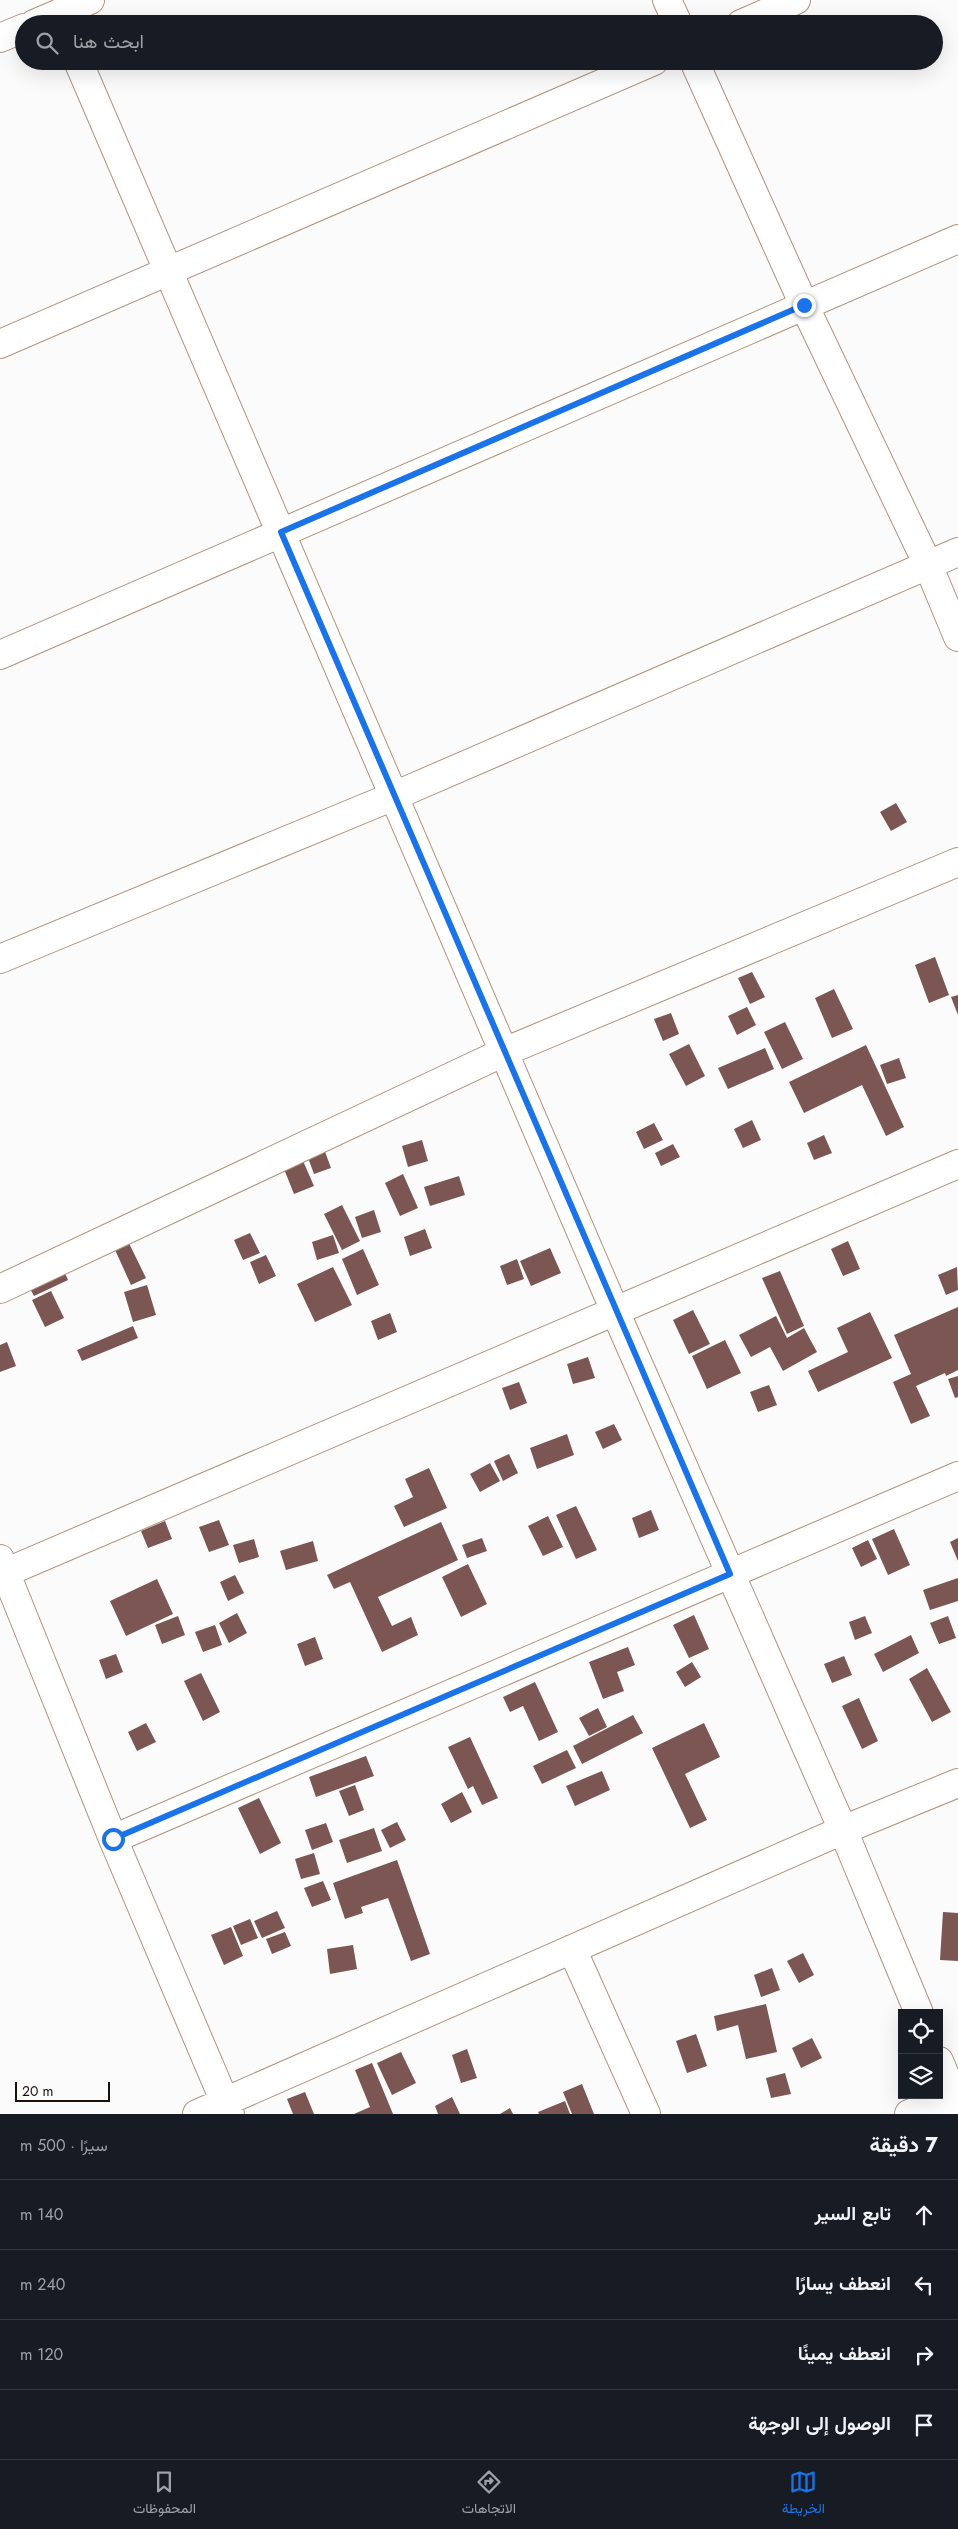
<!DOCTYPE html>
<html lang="ar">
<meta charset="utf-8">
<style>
body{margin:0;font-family:Jost,Vazirmatn,sans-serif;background:#20242c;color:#f1f3f6;direction:rtl}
.controls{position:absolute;right:15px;bottom:15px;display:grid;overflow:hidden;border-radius:0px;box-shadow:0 5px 20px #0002}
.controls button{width:45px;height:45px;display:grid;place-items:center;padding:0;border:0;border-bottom:1px solid #363941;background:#171b24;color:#f1f3f6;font:25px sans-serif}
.scale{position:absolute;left:15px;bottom:12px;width:95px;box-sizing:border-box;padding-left:5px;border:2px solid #1c1008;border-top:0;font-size:14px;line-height:18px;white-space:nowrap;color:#1c1008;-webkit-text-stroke:4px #fbfbfb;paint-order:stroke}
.stop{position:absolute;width:15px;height:15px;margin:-11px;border:4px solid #1a73e8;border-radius:50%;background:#fff}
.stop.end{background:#1a73e8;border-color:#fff;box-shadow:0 1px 5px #0008}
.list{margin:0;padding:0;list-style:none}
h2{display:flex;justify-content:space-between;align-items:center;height:65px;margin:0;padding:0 20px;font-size:21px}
h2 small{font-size:16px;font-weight:400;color:#9ea1a6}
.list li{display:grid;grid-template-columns:32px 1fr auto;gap:15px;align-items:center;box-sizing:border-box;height:70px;padding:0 20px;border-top:1px solid #363941}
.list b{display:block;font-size:19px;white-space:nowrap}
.list em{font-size:16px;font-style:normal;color:#9ea1a6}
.icon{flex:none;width:28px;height:28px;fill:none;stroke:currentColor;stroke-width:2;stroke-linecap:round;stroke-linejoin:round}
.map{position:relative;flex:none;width:958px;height:2114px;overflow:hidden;direction:ltr}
.search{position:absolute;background:#171b24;box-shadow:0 5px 20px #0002;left:15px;right:15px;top:15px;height:55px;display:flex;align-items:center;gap:12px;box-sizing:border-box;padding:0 18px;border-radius:28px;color:#9ea1a6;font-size:19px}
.sheet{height:345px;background:#171b24}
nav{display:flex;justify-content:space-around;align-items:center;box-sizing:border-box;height:70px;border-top:1px solid #363941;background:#171b24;font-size:14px;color:#9ea1a6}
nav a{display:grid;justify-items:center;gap:2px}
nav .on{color:#1a73e8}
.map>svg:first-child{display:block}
</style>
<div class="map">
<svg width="958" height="2114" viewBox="0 0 958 2114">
<rect width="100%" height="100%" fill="#fbfbfb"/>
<path fill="#7b5653" d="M896 803 907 822 891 831 880 812Z
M935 957 949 995 929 1003 915 965Z
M752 972 765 997 750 1004 738 978Z
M834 989 853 1029 832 1038 815 998Z
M958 995V1015L951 997Z
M747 1007 756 1025 737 1035 728 1016Z
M671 1013 679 1034 663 1041 654 1019Z
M785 1022 803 1059 782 1069 764 1032Z
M689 1044 705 1076 686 1086 669 1054Z
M866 1045 904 1127 886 1136 862 1085 804 1113 789 1082Z
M765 1048 774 1069 728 1089 718 1068Z
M899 1058 906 1078 887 1084 880 1065Z
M752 1120 761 1140 743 1148 734 1129Z
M654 1123 663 1140 644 1149 636 1132Z
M824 1135 832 1153 814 1160 807 1143Z
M422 1140 428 1161 408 1167 402 1146Z
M673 1144 680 1157 661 1166 655 1153Z
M324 1149 331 1168 314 1174 307 1155Z
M303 1161 314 1186 294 1194 284 1169Z
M403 1174 418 1208 400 1216 385 1183Z
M459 1176 465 1195 430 1206 424 1187Z
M342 1205 360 1241 342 1250 324 1214Z
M374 1210 381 1232 362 1238 355 1217Z
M425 1229 432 1248 410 1256 404 1237Z
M250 1233 260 1253 243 1260 234 1240Z
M125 1235 146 1278 131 1285 111 1241Z
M333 1235 339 1253 317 1260 312 1242Z
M848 1241 860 1269 843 1276 831 1249Z
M550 1248 561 1273 531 1286 520 1261Z
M363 1249 379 1285 357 1295 342 1259Z
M266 1255 276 1276 259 1284 250 1262Z
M517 1259 524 1279 507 1285 500 1266Z
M59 1260 68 1280 34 1296 24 1277Z
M333 1267 352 1305 315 1322 297 1284Z
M957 1267 958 1290 946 1295 938 1275Z
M780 1271 804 1326 787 1334 762 1278Z
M147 1285 156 1315 133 1322 124 1292Z
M51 1291 64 1318 45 1327 32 1300Z
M958 1307V1370L946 1376 945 1373 916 1386 930 1416 911 1424 893 1382 911 1374 894 1335Z
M693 1310 710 1344 689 1354 673 1320Z
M870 1312 892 1358 818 1392 808 1371 848 1352 837 1328Z
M390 1313 397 1332 378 1340 371 1321Z
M776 1316 787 1338 804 1328 817 1352 783 1371 770 1347 751 1357 739 1335Z
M133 1326 138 1338 82 1361 77 1350Z
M725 1340 741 1373 707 1389 692 1356Z
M7 1342 16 1366 0 1372V1345Z
M588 1357 595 1378 573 1384 567 1364Z
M958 1376V1397L955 1398 948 1379Z
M519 1382 527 1403 510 1410 502 1388Z
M769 1385 777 1405 758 1412 750 1392Z
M614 1424 622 1440 603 1449 595 1432Z
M567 1434 574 1455 537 1469 530 1448Z
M509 1454 518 1473 503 1481 494 1461Z
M490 1463 500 1481 480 1492 470 1474Z
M429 1468 447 1508 404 1527 394 1506 413 1497 405 1479Z
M576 1506 597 1550 576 1559 556 1515Z
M651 1510 659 1530 639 1538 632 1518Z
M548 1516 563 1547 543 1556 528 1526Z
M219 1520 229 1545 209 1552 199 1527Z
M165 1521 172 1539 148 1548 141 1531Z
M441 1522 458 1560 378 1597 392 1626 411 1617 418 1635 382 1652 350 1582 334 1589 327 1575Z
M894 1529 910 1565 888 1575 872 1539Z
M482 1538 487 1551 467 1558 462 1545Z
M958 1538V1561L950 1542Z
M254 1539 259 1557 239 1563 233 1545Z
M868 1540 877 1559 861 1567 852 1548Z
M313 1541 318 1561 286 1570 280 1551Z
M468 1564 487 1604 461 1617 442 1577Z
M235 1575 244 1593 228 1601 220 1582Z
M958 1578V1601L930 1610 923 1590Z
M157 1579 173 1614 126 1636 110 1601Z
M237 1613 247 1633 229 1643 219 1623Z
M694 1615 709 1649 689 1658 673 1625Z
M178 1616 185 1635 162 1644 155 1625Z
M865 1616 872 1633 855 1640 849 1622Z
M948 1616 956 1638 939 1644 930 1623Z
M215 1625 222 1645 203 1652 195 1632Z
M911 1635 919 1653 883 1672 874 1654Z
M315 1637 323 1659 305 1666 297 1644Z
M628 1647 635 1665 617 1672 624 1691 603 1699 589 1662Z
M116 1654 123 1672 106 1679 99 1660Z
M844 1656 852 1675 832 1683 824 1664Z
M692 1662 701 1677 685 1687 676 1672Z
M927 1668 951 1712 932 1722 909 1679Z
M201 1673 220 1712 203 1721 184 1681Z
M535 1682 558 1732 539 1741 523 1706 510 1712 503 1697Z
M859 1698 878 1741 862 1749 842 1706Z
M598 1708 607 1727 589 1736 579 1718Z
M633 1715 643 1733 582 1764 573 1746Z
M146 1723 156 1742 137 1751 128 1732Z
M704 1723 720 1757 685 1774 707 1820 690 1828 652 1748Z
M470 1737 498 1798 482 1805 473 1786 468 1789 448 1747Z
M567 1750 576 1768 542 1784 533 1766Z
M366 1756 374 1776 316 1797 309 1777Z
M602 1771 610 1790 575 1806 566 1786Z
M355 1785 364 1810 349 1816 339 1791Z
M462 1792 472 1812 451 1823 441 1804Z
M259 1798 281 1843 260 1854 238 1808Z
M397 1822 406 1840 390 1848 381 1830Z
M326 1823 333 1842 312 1850 305 1830Z
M374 1828 382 1851 347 1863 339 1840Z
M314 1853 320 1874 301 1879 295 1859Z
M397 1860 430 1954 411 1961 388 1898 361 1907 363 1913 345 1919 333 1883Z
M323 1881 331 1900 312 1907 304 1888Z
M277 1911 285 1928 262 1938 254 1921Z
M943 1912 958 1913V1961L940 1960Z
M250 1919 258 1938 241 1945 233 1926Z
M231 1927 243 1956 224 1965 211 1935Z
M285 1932 291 1946 272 1954 266 1939Z
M353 1945 357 1969 330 1974 327 1949Z
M803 1953 814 1975 799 1983 787 1961Z
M772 1968 780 1990 761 1997 754 1975Z
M766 2004 777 2052 746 2059 738 2025 717 2031 714 2016Z
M696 2034 707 2066 687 2073 676 2041Z
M812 2038 822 2058 801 2068 792 2048Z
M467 2049 477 2078 461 2083 452 2055Z
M401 2052 416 2083 392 2095 377 2063Z
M372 2063 393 2114H354L370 2107 355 2070Z
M785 2073 791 2094 771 2098 766 2078Z
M582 2084 594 2114H572L563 2092Z
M305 2092 314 2114H293L287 2099Z
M452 2097 460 2114H438L435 2106Z
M565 2101 570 2114H539L538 2112Z
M510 2108 513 2114H500Z"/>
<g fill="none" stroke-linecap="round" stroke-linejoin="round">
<defs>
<path id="street" d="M667 0 678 24
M34 24 90 0
M741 24 796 0
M0 38 24 28
M78 61 615 1311 843 1830 919 2013
M694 61 804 305 928 565 958 637
M0 344 654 61
M0 655 958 239
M0 959 394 796 958 552
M0 1289 504 1052 958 862
M0 1559 113 1839 230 2114
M0 1575 958 1164
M113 1839 958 1476
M572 1949 646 2114
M939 2061 958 2106
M197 2114 843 1830 958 1783
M909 2114 958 2094"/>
</defs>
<use href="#street" stroke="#b2927b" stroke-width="30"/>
<use href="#street" stroke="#fff" stroke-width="28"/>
</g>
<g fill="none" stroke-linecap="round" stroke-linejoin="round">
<path stroke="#1a73e8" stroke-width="6" d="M113 1839 730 1574 281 532 804 305"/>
</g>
</svg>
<div class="controls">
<button><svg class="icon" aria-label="locate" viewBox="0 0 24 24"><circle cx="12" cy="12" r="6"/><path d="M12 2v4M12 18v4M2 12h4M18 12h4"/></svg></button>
<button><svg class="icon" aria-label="layers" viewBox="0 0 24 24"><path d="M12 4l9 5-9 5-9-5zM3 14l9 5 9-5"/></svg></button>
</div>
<div class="scale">20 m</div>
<div class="stop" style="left:113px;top:1839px"></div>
<div class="stop end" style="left:804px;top:305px"></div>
<div class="search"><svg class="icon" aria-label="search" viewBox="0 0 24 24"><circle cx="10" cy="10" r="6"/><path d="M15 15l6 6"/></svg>ابحث هنا</div>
</div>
<section class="sheet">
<h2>7 دقيقة<small>سيرًا · 500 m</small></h2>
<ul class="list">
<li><svg class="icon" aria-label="ahead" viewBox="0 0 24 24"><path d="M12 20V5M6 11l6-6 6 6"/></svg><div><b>تابع السير</b></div><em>140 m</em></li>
<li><svg class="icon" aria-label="left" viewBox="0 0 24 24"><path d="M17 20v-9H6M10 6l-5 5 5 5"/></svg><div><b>انعطف يسارًا</b></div><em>240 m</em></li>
<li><svg class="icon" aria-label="right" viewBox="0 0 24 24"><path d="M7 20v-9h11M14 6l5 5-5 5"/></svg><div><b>انعطف يمينًا</b></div><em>120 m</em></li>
<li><svg class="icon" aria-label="arrive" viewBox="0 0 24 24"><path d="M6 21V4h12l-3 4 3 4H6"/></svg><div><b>الوصول إلى الوجهة</b></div></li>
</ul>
</section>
<nav>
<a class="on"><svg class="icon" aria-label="map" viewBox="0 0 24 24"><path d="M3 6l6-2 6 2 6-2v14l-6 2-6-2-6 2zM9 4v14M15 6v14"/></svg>الخريطة</a>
<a><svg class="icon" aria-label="directions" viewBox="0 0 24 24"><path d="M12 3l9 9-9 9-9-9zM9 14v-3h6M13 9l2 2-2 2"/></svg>الاتجاهات</a>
<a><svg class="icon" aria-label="saved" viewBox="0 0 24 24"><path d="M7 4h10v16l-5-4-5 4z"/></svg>المحفوظات</a>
</nav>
